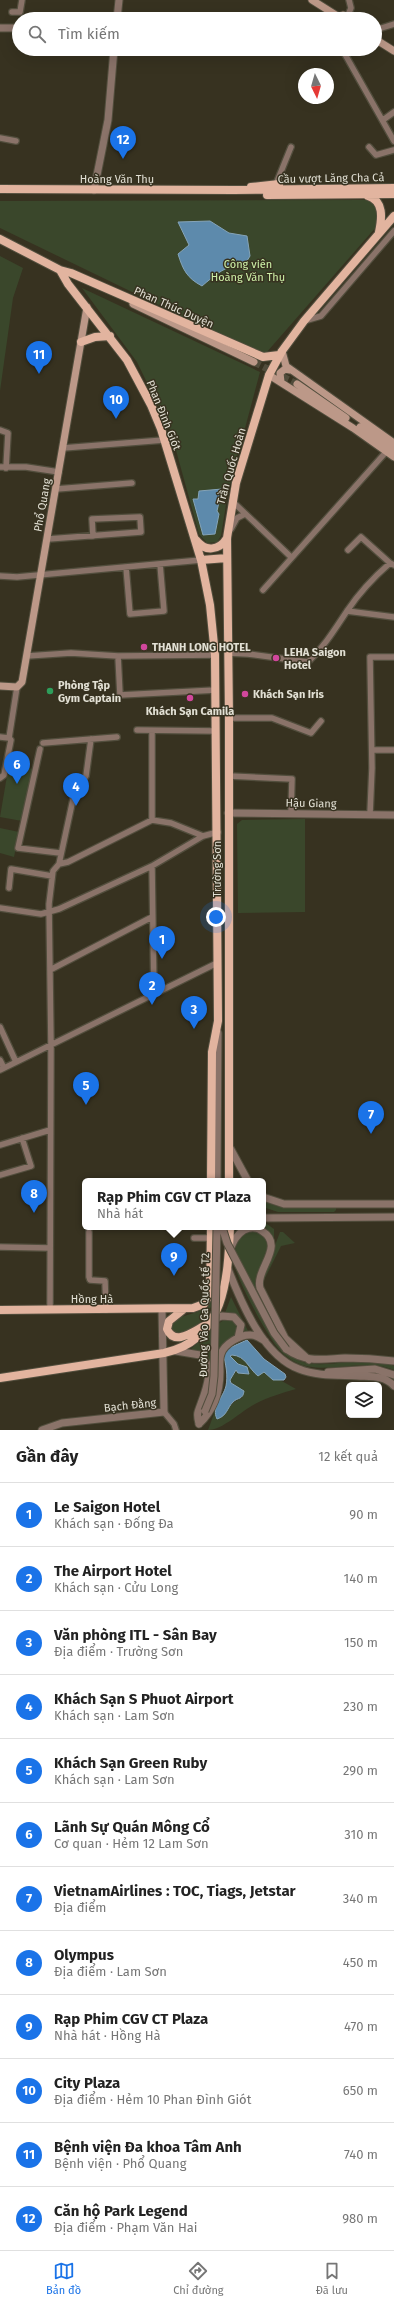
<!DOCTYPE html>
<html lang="vi">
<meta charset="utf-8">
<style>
body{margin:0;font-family:"Fira Sans",sans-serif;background:#f2f2f2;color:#222}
.controls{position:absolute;right:12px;bottom:12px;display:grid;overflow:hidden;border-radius:6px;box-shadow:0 4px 16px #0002}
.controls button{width:36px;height:36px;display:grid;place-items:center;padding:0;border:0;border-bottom:1px solid #e0e0e0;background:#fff;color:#222;font:20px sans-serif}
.compass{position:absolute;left:298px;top:68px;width:36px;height:36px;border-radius:50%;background:#fff;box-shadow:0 4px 16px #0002;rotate:175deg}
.you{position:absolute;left:216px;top:917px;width:14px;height:14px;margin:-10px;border:3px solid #fff;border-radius:50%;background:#1a73e8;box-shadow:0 0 0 6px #1a73e833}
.badge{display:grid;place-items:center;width:26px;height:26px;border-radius:50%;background:#1a73e8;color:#fff;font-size:13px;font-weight:700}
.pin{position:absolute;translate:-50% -33px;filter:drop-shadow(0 1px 2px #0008)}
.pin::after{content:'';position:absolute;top:21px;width:14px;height:12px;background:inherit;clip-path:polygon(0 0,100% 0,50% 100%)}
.popup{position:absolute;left:82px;top:1178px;width:184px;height:52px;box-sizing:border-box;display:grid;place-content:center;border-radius:6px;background:#fff;filter:drop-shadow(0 1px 3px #0005);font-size:13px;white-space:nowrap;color:#767676}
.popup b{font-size:15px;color:#222}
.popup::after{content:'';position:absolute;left:50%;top:100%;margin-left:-8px;border:8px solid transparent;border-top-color:#fff}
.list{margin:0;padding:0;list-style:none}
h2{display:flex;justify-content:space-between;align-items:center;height:52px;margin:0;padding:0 16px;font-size:17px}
h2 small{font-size:13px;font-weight:400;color:#767676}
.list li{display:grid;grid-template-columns:26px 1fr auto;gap:12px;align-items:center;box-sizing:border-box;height:64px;padding:0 16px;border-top:1px solid #e0e0e0}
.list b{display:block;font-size:15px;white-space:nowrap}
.list p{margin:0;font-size:13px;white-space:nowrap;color:#767676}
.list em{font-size:13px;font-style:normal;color:#767676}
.icon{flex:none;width:22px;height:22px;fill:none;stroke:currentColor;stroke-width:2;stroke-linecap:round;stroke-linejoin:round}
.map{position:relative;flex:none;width:394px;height:1430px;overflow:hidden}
.search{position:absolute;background:#fff;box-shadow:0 4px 16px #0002;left:12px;right:12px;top:12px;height:44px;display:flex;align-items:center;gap:10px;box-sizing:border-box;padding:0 14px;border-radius:22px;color:#767676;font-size:15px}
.sheet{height:820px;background:#fff}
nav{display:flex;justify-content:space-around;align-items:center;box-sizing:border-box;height:56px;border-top:1px solid #e0e0e0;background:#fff;font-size:11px;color:#767676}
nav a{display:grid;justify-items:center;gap:2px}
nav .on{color:#1a73e8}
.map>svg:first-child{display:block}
</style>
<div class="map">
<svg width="394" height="1430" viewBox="0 0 394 1430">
<rect width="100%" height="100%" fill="#373220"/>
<path fill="#3a472b" d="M368 200 377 205V226L266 353 260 354 0 228V201Z
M0 256 23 268 13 298 0 391Z
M82 288 260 372 228 492 221 536 217 542 207 543 199 534 171 432 137 362Z
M9 764 33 769 22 821 0 817Z
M305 819V912L238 913 237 824 242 820Z
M0 828 19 832 14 857 0 853Z
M263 1201 279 1207H336V1210L334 1212H278L263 1207Z
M264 1222 274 1229V1240L270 1233 262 1227Z
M251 1231C282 1233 260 1267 255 1282L260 1296 255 1299C263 1312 279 1345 289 1354 313 1378 364 1350 394 1366V1370C363 1356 324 1377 295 1362 288 1358 281 1353 277 1347 266 1333 238 1282 235 1266 233 1251 236 1236 251 1231Z
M280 1232H283L295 1243 281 1246 264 1280 263 1278Z
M213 1296C212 1316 197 1328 178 1335L171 1331 170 1324C182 1311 208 1317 213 1296Z
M231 1297 248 1331 244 1334V1327L235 1315 225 1313Z
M229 1318 238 1323V1333L211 1364 202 1352 190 1350C199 1342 220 1319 229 1318Z
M232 1355C242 1356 249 1363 253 1372H264L273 1380H280L296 1389C282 1393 268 1397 255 1404 241 1411 223 1430 208 1430L215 1411 216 1418 219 1419C227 1412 232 1400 242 1398L244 1391 235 1387 230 1380 237 1370 238 1373 249 1374 247 1367 238 1364 230 1356Z"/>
<path fill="#5d8aac" stroke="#85a4b8" d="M210 221 229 233 247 236 250 256 245 264C227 264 215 275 202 286 187 278 183 270 178 254L189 245 178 222Z
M222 489 217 511 219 514 215 534 203 535 193 499H198L199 491Z
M247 1340 264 1359 285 1374 286 1377 284 1380H273L264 1372 258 1376C248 1368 246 1356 232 1355L230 1356 238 1364 247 1367 249 1374 238 1373 236 1370 230 1380 231 1383 244 1391C243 1400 238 1397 233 1402 227 1408 227 1416 217 1419 211 1407 223 1398 226 1386 228 1376 226 1364 223 1354L227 1349Z"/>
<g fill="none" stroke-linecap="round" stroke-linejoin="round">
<path stroke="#514c3b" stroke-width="7" stroke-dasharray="7 3.5" stroke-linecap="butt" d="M254 362 297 384"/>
<defs>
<path id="minor" d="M12 12H20L22 0
M348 15 351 8 349 0
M375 30 394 24
M342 49 394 141
M383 120 394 112
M0 138 16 141
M369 147 376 155 394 150
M276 184 291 147
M304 321 321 316 394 231
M0 430 8 433 6 468
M63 448 164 440
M0 467H26L59 472
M56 489 132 483
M232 501 291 557
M231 529 237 518 245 514
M48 539 141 532 140 517 92 519 93 536
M348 550 361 537 390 563
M126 567 130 614 164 611 160 564
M0 576 17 577 201 560
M263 590 386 452
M347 611 394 617
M228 653 248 654 308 662C324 647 335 629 347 611 359 593 374 577 390 563L394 565
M27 656 71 653 118 656 120 695 216 690
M118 656 215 655
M229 718H272L311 733 321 721
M137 730 216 731
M152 731V820
M0 737 9 738
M43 743 117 737
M40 749 18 848 60 853
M372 750H394
M229 776 292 779 291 814
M0 778 4 775 11 740 9 738 17 687
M370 814 372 768 370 657H394
M59 864 68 862 152 820 171 823 203 836
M152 866 154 994
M9 888 11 869 52 876
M0 908 41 914 59 909 152 866 203 836 218 832
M50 970 152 917
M0 1027 16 1062
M0 1060 4 1068
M0 1070 217 963
M0 1145 50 1130
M0 1175 31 1166 22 1138
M89 1232V1277L90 1280 105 1281 106 1310
M194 1238H210
M0 1247 50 1248
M50 1310 51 1045 49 904 53 871 59 864 75 790C77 783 83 783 86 776L91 739
M164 1412 174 1424 176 1430"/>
<path id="tertiary" d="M117 19 119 0
M0 28H19
M94 190 108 120 114 49
M228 813 394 815
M229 1146 248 1181
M217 1181 218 1033
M263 1197 284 1204H394
M263 1218 394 1217
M230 1250C233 1242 236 1235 244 1230 250 1227 257 1227 262 1231 286 1246 255 1269 260 1288L285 1338 309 1360
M228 1269C241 1302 263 1356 299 1369 316 1376 338 1375 357 1376 370 1377 384 1375 394 1386
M211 1320 222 1316 234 1317 241 1325 238 1338
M286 1349C306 1363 322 1359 345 1358 362 1358 378 1359 394 1361
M176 1351 200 1355C218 1368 203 1396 198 1412 197 1415 198 1420 199 1424
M328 1372 375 1369 394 1375
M199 1424C213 1411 220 1392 220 1372 220 1366 219 1359 221 1354 224 1344 241 1334 251 1335 256 1335 260 1338 265 1341
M42 1430 62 1423 164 1412 162 1310"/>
<path id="secondary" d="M312 0 339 17
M337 19 343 15 351 19
M375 39 394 51
M133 304 254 362
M282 351 286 366 394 443
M269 375 353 428 394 457
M281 382 280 373 285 369 290 370
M297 384 346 418
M360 427 394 450
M0 686 17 687 22 682 87 307"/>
<path id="primary" d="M251 187 279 184
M0 189 234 190 394 188
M267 195 394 194
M368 196C384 201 382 218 379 232
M0 239 60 270 68 284 127 360 151 405 161 429 201 560 210 605 215 655 218 1021 212 1052 211 1181
M60 270 71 273 263 357 279 355
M81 342 95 337 110 336
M196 540C205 552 219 551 227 538
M201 560 227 558
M229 1181V718L227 538 236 483 269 375 282 351 304 321 394 216
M184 1309 169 1321 167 1329C175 1348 196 1329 208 1324
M0 1310 193 1308 204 1304 210 1293 211 1227
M0 1378 164 1353C225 1340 228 1278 230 1227"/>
</defs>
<use href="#minor" stroke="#524e3d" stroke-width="8"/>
<use href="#tertiary" stroke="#524e3d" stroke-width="9"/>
<use href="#secondary" stroke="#524e3d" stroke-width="9"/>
<use href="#primary" stroke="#524e3d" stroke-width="10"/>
<use href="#minor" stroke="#8a7369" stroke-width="5.5"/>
<use href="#tertiary" stroke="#8a7369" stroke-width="7"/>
<use href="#secondary" stroke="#bc9888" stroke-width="7"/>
<use href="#primary" stroke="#e2b49f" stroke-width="8"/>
<defs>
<path id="tertiary-bridge" d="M222 1227 227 1243 274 1333 286 1349
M205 1411 212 1394 214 1376 217 1227"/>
</defs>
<use href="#tertiary-bridge" stroke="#524e3d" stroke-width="9" stroke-linecap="butt"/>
<use href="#tertiary-bridge" stroke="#8a7369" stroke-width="7"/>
</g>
<g fill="#d1479c" stroke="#373220" stroke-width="1.5">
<circle cx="144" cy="647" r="4"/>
<circle cx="276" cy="658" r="4"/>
<circle cx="245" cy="694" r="4"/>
<circle cx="190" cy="698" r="4"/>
</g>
<circle fill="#2e9e5b" stroke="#373220" stroke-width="1.5" cx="50" cy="691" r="4"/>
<g text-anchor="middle" stroke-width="3" stroke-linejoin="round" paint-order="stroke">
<g font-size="11" fill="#e2e0d4" stroke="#373220">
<text transform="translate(331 178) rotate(-1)" y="4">Cầu vượt Lăng Cha Cả</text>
<text x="117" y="183">Hoàng Văn Thụ</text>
<text transform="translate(174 307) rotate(24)" y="4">Phan Thúc Duyện</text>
<text transform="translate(164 415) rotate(68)" y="4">Phan Đình Giót</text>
<text transform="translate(231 466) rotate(-74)" y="4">Trần Quốc Hoàn</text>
<text transform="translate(42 505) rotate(-80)" y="4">Phổ Quang</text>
<text transform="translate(311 803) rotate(1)" y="4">Hậu Giang</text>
<text transform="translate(217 869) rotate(-90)" y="4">Trường Sơn</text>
<text x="92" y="1303">Hồng Hà</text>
<text transform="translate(204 1315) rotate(-89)" y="4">Đường Vào Ga Quốc tế T2</text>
<text transform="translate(130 1405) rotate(-6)" y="4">Bạch Đằng</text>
</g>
<g font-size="11" fill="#cef1a8" stroke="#373220">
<text x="248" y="268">Công viên<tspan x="248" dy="13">Hoàng Văn Thụ</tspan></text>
</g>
<g font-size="11" font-weight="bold" fill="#e2e0d4" stroke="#373220" text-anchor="start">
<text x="152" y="651">THANH LONG HOTEL</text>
<text x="284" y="656">LEHA Saigon<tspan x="284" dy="13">Hotel</tspan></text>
<text x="58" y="689">Phòng Tập<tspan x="58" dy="13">Gym Captain</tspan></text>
<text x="253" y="698">Khách Sạn Iris</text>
<text x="190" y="715" text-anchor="middle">Khách Sạn Camila</text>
</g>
</g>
</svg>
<div class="controls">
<button><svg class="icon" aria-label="layers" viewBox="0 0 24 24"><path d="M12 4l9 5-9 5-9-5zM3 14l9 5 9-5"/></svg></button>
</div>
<svg class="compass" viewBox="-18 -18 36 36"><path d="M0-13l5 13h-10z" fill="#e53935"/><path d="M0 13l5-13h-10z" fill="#767676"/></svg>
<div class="you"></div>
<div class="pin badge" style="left:162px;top:959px">1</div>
<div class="pin badge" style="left:152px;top:1005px">2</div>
<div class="pin badge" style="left:194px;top:1029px">3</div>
<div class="pin badge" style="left:76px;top:806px">4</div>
<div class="pin badge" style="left:86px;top:1105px">5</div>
<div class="pin badge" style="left:17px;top:784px">6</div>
<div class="pin badge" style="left:371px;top:1134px">7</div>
<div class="pin badge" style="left:34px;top:1213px">8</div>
<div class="pin badge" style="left:174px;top:1276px">9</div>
<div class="popup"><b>Rạp Phim CGV CT Plaza</b>Nhà hát</div>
<div class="pin badge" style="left:116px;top:419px">10</div>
<div class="pin badge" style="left:39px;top:374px">11</div>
<div class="pin badge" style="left:123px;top:159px">12</div>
<div class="search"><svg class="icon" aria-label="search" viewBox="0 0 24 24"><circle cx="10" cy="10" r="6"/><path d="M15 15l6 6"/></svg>Tìm kiếm</div>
</div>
<section class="sheet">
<h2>Gần đây<small>12 kết quả</small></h2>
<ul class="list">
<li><span class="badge">1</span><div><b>Le Saigon Hotel</b><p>Khách sạn · Đống Đa</p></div><em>90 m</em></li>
<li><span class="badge">2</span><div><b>The Airport Hotel</b><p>Khách sạn · Cửu Long</p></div><em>140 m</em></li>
<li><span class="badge">3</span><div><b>Văn phòng ITL - Sân Bay</b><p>Địa điểm · Trường Sơn</p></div><em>150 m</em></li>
<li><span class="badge">4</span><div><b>Khách Sạn S Phuot Airport</b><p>Khách sạn · Lam Sơn</p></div><em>230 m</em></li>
<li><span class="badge">5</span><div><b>Khách Sạn Green Ruby</b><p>Khách sạn · Lam Sơn</p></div><em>290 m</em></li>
<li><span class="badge">6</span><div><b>Lãnh Sự Quán Mông Cổ</b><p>Cơ quan · Hẻm 12 Lam Sơn</p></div><em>310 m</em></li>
<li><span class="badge">7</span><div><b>VietnamAirlines : TOC, Tiags, Jetstar</b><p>Địa điểm</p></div><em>340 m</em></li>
<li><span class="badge">8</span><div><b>Olympus</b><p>Địa điểm · Lam Sơn</p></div><em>450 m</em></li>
<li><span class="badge">9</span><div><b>Rạp Phim CGV CT Plaza</b><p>Nhà hát · Hồng Hà</p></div><em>470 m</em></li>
<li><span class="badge">10</span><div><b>City Plaza</b><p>Địa điểm · Hẻm 10 Phan Đình Giót</p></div><em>650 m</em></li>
<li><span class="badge">11</span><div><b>Bệnh viện Đa khoa Tâm Anh</b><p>Bệnh viện · Phổ Quang</p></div><em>740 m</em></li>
<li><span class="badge">12</span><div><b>Căn hộ Park Legend</b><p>Địa điểm · Phạm Văn Hai</p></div><em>980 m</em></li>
</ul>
</section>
<nav>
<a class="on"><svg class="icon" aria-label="map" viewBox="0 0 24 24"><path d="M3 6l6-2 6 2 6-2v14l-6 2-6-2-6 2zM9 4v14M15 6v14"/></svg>Bản đồ</a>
<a><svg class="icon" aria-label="directions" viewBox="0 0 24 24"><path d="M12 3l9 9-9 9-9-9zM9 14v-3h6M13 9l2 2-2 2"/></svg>Chỉ đường</a>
<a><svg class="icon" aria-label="saved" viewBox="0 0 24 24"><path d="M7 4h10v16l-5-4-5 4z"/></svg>Đã lưu</a>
</nav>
